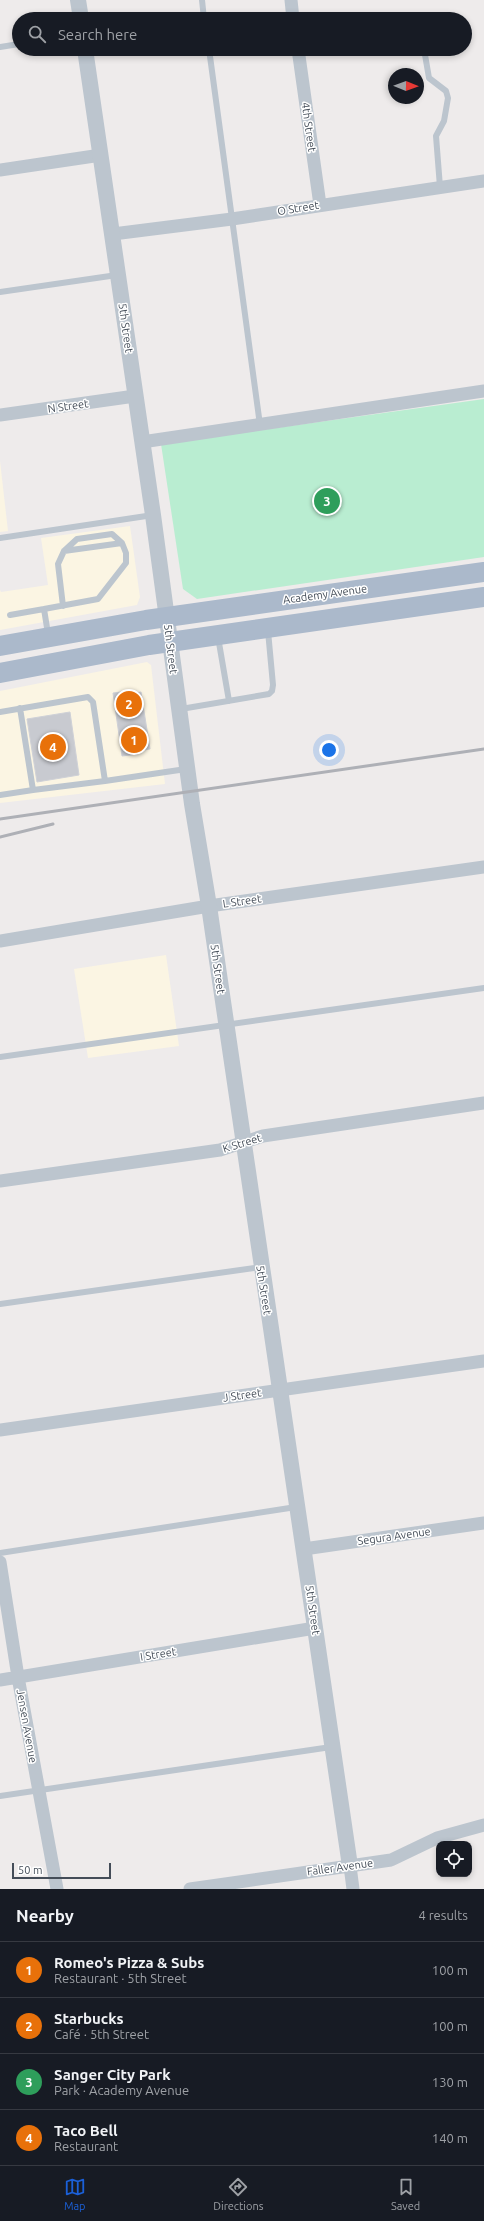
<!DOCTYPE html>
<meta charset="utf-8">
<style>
body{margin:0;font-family:Ubuntu,sans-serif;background:#20242c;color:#f1f3f6}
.controls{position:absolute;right:12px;bottom:12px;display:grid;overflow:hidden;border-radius:8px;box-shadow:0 2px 6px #0003}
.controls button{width:36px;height:36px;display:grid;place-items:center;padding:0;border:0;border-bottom:1px solid #363941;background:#171b24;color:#f1f3f6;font:20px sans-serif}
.compass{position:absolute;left:388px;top:68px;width:36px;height:36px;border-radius:50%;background:#171b24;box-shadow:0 2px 6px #0003;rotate:91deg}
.scale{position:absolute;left:12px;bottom:10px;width:99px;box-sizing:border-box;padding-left:4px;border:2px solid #444d58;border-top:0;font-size:11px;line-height:14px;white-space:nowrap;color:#444d58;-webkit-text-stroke:3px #fff;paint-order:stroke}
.you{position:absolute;left:329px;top:750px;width:14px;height:14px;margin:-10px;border:3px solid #fff;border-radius:50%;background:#1a73e8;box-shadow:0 0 0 6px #1a73e833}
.badge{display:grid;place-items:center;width:26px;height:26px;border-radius:50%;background:#1b60d8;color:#fff;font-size:13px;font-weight:700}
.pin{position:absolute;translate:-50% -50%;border:2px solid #fff;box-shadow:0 1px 4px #0006}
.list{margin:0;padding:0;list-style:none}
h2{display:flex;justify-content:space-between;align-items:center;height:52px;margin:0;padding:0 16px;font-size:17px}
h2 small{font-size:13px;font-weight:400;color:#9ea1a6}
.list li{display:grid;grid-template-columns:26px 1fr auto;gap:12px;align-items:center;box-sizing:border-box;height:56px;padding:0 16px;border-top:1px solid #363941}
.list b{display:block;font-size:15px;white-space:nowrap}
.list p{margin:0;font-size:13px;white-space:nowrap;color:#9ea1a6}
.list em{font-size:13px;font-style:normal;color:#9ea1a6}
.icon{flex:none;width:22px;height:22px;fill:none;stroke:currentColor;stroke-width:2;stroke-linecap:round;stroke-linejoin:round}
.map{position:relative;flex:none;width:484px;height:1889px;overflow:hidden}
.search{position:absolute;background:#171b24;box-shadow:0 2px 6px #0003;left:12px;right:12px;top:12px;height:44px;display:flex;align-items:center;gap:10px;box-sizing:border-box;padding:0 14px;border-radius:22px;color:#9ea1a6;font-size:15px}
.sheet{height:276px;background:#171b24}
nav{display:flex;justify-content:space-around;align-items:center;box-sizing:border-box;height:56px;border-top:1px solid #363941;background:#171b24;font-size:11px;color:#9ea1a6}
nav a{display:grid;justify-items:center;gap:2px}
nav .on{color:#1b60d8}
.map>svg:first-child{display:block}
</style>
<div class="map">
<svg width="484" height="1889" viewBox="0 0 484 1889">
<rect width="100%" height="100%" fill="#eeebeb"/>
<path fill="#fbf5e3" d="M0 461 8 531 0 532Z
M130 526 140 597 137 605 0 630V590L1 592 48 585 41 538Z
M147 662 151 665 165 784 0 803V691Z
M166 955 179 1046 88 1058 74 969Z"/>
<path fill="#b9edd1" d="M484 399V557L197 599 183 589 161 444Z"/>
<path fill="#c8cad0" stroke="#cfd1d7" d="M129 691 130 694 141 692 150 749 138 751V754L122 756 113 693Z
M70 712 79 775 37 782 27 719Z"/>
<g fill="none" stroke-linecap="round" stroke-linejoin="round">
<path stroke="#bcc5ce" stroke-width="6" d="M202 0 204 19
M0 47 19 44
M209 49 260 425
M424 49 429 78 446 91 448 98 444 121 436 136 440 187
M0 292 117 275
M0 538 153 515
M64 551 122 543
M10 615 44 609
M48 634 44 609 98 599 126 563V553L122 543 112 534 77 539 64 551 58 564 63 606
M218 637 229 701
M181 709 269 694 272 691 273 685 268 631
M0 712 88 697 93 702 105 781 186 769
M33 790 105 781
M0 795 33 790 20 708
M0 1057 484 988
M0 1304 261 1267
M0 1553 296 1507
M0 1796 331 1747"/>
<path stroke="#bcc5ce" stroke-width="13" d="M291 0 293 19
M298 49 320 205
M0 170 101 155
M113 234 232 219 484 181
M0 415 135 396
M142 442 484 391
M0 941 209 906 484 867
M0 1181 220 1150 263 1136 484 1103
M0 1430 484 1361
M304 1549 484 1523
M0 1562 18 1677 57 1889
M0 1680 315 1628
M350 1866 353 1889
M190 1889 391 1860 437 1838 484 1825"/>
<path stroke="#bcc5ce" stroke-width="16" d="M78 0 81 19
M85 49 153 515 192 804 209 906 350 1866"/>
<path stroke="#abb9cb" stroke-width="20" d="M0 646 146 620 484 572
M0 673 149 645 484 597"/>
<path stroke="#aeb0b6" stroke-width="3" d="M0 819 484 749
M0 837 53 824"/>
</g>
<g text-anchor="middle" stroke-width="3" stroke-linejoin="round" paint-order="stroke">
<g font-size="11" fill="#444d58" stroke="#fff">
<text transform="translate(309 127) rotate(82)" y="4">4th Street</text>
<text transform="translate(298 208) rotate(-9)" y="4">O Street</text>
<text transform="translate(126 328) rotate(82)" y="4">5th Street</text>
<text transform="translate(68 406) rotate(-8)" y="4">N Street</text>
<text transform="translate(325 594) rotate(-8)" y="4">Academy Avenue</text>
<text transform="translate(171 649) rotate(83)" y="4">5th Street</text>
<text transform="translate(242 901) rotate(-8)" y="4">L Street</text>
<text transform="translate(218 969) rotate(82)" y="4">5th Street</text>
<text transform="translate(242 1143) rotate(-17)" y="4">K Street</text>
<text transform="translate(264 1290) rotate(81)" y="4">5th Street</text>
<text transform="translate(242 1395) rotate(-8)" y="4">J Street</text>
<text transform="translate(394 1536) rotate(-8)" y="4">Segura Avenue</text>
<text transform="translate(313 1610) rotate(82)" y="4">5th Street</text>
<text transform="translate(158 1654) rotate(-9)" y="4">I Street</text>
<text transform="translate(27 1726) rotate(80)" y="4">Jensen Avenue</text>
<text transform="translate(340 1867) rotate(-8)" y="4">Faller Avenue</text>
</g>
</g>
</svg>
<div class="controls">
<button><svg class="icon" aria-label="locate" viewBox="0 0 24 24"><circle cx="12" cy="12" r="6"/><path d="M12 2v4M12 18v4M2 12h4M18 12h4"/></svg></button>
</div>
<svg class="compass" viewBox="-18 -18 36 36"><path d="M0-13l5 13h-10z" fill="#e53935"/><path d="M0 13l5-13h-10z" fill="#9ea1a6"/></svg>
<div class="scale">50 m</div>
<div class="you"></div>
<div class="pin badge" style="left:134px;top:740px;background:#e8710a">1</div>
<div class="pin badge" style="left:129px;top:704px;background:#e8710a">2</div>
<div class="pin badge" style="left:327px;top:501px;background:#2e9e5b">3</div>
<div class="pin badge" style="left:53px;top:747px;background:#e8710a">4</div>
<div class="search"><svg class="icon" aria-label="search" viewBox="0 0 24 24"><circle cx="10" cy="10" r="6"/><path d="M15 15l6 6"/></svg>Search here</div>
</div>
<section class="sheet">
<h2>Nearby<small>4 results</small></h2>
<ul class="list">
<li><span class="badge" style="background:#e8710a">1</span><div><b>Romeo's Pizza &amp; Subs</b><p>Restaurant · 5th Street</p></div><em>100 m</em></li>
<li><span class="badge" style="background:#e8710a">2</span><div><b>Starbucks</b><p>Café · 5th Street</p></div><em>100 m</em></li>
<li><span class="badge" style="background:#2e9e5b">3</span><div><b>Sanger City Park</b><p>Park · Academy Avenue</p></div><em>130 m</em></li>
<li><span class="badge" style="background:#e8710a">4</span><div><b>Taco Bell</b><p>Restaurant</p></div><em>140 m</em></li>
</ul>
</section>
<nav>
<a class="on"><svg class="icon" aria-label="map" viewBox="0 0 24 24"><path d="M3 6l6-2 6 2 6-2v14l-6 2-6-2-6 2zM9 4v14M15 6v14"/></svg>Map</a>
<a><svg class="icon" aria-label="directions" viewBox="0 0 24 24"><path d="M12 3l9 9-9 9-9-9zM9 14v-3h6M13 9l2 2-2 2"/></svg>Directions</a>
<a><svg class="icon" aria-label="saved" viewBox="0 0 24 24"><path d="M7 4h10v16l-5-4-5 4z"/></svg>Saved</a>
</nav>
